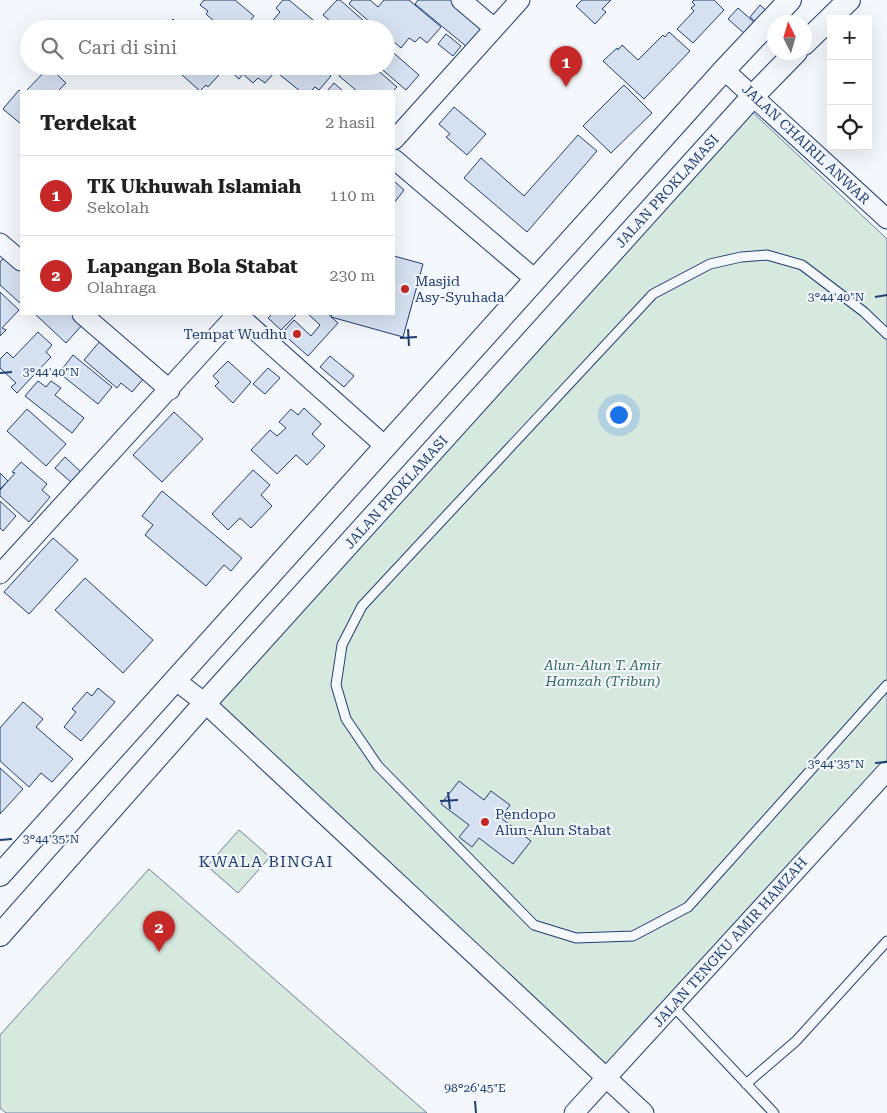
<!DOCTYPE html>
<html lang="id">
<meta charset="utf-8">
<style>
body{margin:0;font-family:"Roboto Serif",serif;background:#f6f6f6;color:#202124}
.controls{position:absolute;right:15px;top:15px;display:grid;overflow:hidden;border-radius:0px;box-shadow:0 5px 20px #0002}
.controls button{width:45px;height:45px;display:grid;place-items:center;padding:0;border:0;border-bottom:1px solid #e0e0e0;background:#fff;color:#202124;font:25px sans-serif}
.compass{position:absolute;left:767px;top:15px;width:45px;height:45px;border-radius:50%;background:#fff;box-shadow:0 5px 20px #0002;rotate:355deg}
.you{position:absolute;left:618px;top:414px;width:18px;height:18px;margin:-12px;border:4px solid #fff;border-radius:50%;background:#1a73e8;box-shadow:0 0 0 8px #1a73e833}
.badge{display:grid;place-items:center;width:32px;height:32px;border-radius:50%;background:#c62828;color:#fff;font-size:16px;font-weight:700}
.pin{position:absolute;translate:-50% -41px;filter:drop-shadow(0 1px 2px #0008)}
.pin::after{content:'';position:absolute;top:26px;width:18px;height:15px;background:inherit;clip-path:polygon(0 0,100% 0,50% 100%)}
.list{margin:0;padding:0;list-style:none}
h2{display:flex;justify-content:space-between;align-items:center;height:65px;margin:0;padding:0 20px;font-size:21px}
h2 small{font-size:16px;font-weight:400;color:#757577}
.list li{display:grid;grid-template-columns:32px 1fr auto;gap:15px;align-items:center;box-sizing:border-box;height:80px;padding:0 20px;border-top:1px solid #e0e0e0}
.list b{display:block;font-size:19px;white-space:nowrap}
.list p{margin:0;font-size:16px;white-space:nowrap;color:#757577}
.list em{font-size:16px;font-style:normal;color:#757577}
.icon{flex:none;width:28px;height:28px;fill:none;stroke:currentColor;stroke-width:2;stroke-linecap:round;stroke-linejoin:round}
.map{position:relative;flex:none;width:887px;height:1113px;overflow:hidden}
.search{position:absolute;background:#fff;box-shadow:0 5px 20px #0002;left:20px;top:20px;width:375px;height:55px;display:flex;align-items:center;gap:12px;box-sizing:border-box;padding:0 18px;border-radius:28px;color:#757577;font-size:19px}
.panel{position:absolute;background:#fff;box-shadow:0 5px 20px #0002;left:20px;top:90px;width:375px;height:225px;border-radius:0px}
.map>svg:first-child{display:block}
</style>
<div class="map">
<svg width="887" height="1113" viewBox="0 0 887 1113">
<rect width="100%" height="100%" fill="#f4f7fb"/>
<path fill="#d7e8df" stroke="#687fa3" d="M747 107 887 239V764L605 1071 212 702Z
M239 830 270 857 238 893 207 866Z
M149 869 427 1113H6L0 1108V1035Z"/>
<path fill="#d5e0f0" stroke="#1d3f73" d="M204 0H235L254 16 244 29H223L206 14 208 11 200 5Z
M283 0H289L324 29H276L270 24 280 12 276 8Z
M337 0H340L372 28 339 29 323 15Z
M352 0H370L378 7 384 0H409L441 27 427 43 420 37 415 42 409 38 401 48 386 35V29H378L349 4Z
M418 0H455L485 25 467 47 415 4Z
M582 0H611L602 9 606 12 595 24 576 6Z
M694 0H714L724 10 693 43 677 29 694 11 691 8 695 5 692 2Z
M760 5 771 15 761 27 750 17Z
M738 8 755 23 745 34 728 19Z
M173 19 183 29H164Z
M669 32 690 51 644 99 603 61 617 48 618 50 622 45 638 60 663 35 665 37Z
M446 34 461 46 453 56 438 44Z
M388 48 419 75 406 90 378 66H386V51Z
M172 66H227L208 87 206 85 200 91Z
M232 66H266L274 73 265 83 258 78 253 83 243 74 239 79 229 70Z
M269 66H320L331 76 319 90 315 87 311 91H300Z
M347 66H373L397 87 393 91H357L339 76Z
M49 67 66 83 58 91H29L27 90Z
M334 83 343 91H327Z
M624 85 652 113 611 153 583 126Z
M19 90 21 92V124L3 109Z
M454 107 486 134 467 155 446 137 450 134 439 124Z
M578 135 597 151 527 232 464 178 481 158 524 196Z
M394 181 404 190 394 203Z
M6 255 21 268V304L0 285V262Z
M394 256 423 264 403 337 331 317 332 314H394Z
M0 292 19 310 2 328 6 330 0 336Z
M35 314H72L83 324 66 343Z
M272 314H297L281 330 268 318Z
M308 314H328L338 323 308 356 282 333 294 320 311 336 320 325Z
M38 332 52 345 46 352 51 357 17 393 11 387 16 383 0 368V359L7 352 13 358Z
M101 340 145 377 132 392 121 383 117 388 84 360Z
M73 355 112 387 98 404 59 373Z
M330 356 354 376 344 387 320 367Z
M228 361 251 382 233 403 215 386 219 382 213 376Z
M268 368 280 378 265 394 253 384Z
M38 381 46 387 51 381 61 388 55 395 84 418 72 433 25 396Z
M304 408 321 424 312 434 325 446 307 465 296 455 277 474 251 450 270 430 277 436 286 428 279 422 291 409 298 415Z
M27 409 66 444 46 466 7 431Z
M174 412 203 439 162 482 133 455Z
M65 457 81 472 72 483 55 468Z
M21 462 47 484 42 490 50 497 29 522 0 496V490L15 473 12 472Z
M253 470 270 485 261 495 272 506 251 528 240 518 228 530 212 514Z
M0 473 8 481 0 489Z
M162 491 242 558 231 571 224 565 206 586 145 535 153 525 142 516Z
M0 501 16 516 3 531 0 528Z
M53 538 78 560 29 614 4 592Z
M85 578 153 640 123 673 55 610Z
M98 688 115 702 81 741 64 727 76 712 72 709 87 692 92 696Z
M23 702 43 719 36 727 73 759 52 782 41 773 29 787 0 761V728Z
M0 768 23 789 0 814Z
M459 781 484 800 491 791 510 805 501 818 531 841 513 864 479 838 472 847 459 837 469 825 441 804Z"/>
<g fill="none" stroke-linecap="round" stroke-linejoin="round">
<defs>
<path id="service" d="M887 334 864 312 802 265 767 255 741 257 710 264 653 294 362 606 342 645 336 685 346 719 378 766 534 925 576 938 633 936 688 907 887 685
M672 1005 774 1113
M746 1084 796 1041 887 941"/>
<path id="minor" d="M461 0 494 28
M724 70 887 219
M394 140 520 0
M394 159 536 280
M0 243 21 261
M82 314 170 390
M237 314 385 446
M0 574 237 314
M175 680 205 703 644 1113
M574 1113 887 771"/>
<path id="tertiary" d="M804 44 849 0
M0 875 724 70 790 0
M0 935 205 703 753 96 796 52"/>
</defs>
<use href="#service" stroke="#1d3f73" stroke-width="11"/>
<use href="#minor" stroke="#1d3f73" stroke-width="21"/>
<use href="#tertiary" stroke="#1d3f73" stroke-width="24"/>
<use href="#service" stroke="#f4f7fb" stroke-width="9"/>
<use href="#minor" stroke="#f4f7fb" stroke-width="19"/>
<use href="#tertiary" stroke="#f4f7fb" stroke-width="22"/>
</g>
<path fill="none" stroke="#1d3f73" stroke-width="2" d="M875 297 887 295M408 329 409 346M400 338 417 337M0 373 12 372M875 763 887 762M448 792 450 809M440 801 458 800M0 840 12 839M475 1101 476 1113"/>
<g fill="#c62828" stroke="#f4f7fb" stroke-width="2">
<circle cx="405" cy="289" r="5"/>
<circle cx="297" cy="334" r="5"/>
<circle cx="485" cy="822" r="5"/>
</g>
<g text-anchor="middle" stroke-width="4" stroke-linejoin="round" paint-order="stroke">
<g font-size="14" fill="#1d3f73" stroke="#f4f7fb">
<text transform="translate(806 144) rotate(43)" y="5">JALAN CHAIRIL ANWAR</text>
<text transform="translate(667 191) rotate(-48)" y="5">JALAN PROKLAMASI</text>
<text transform="translate(396 492) rotate(-48)" y="5">JALAN PROKLAMASI</text>
<text transform="translate(730 942) rotate(-48)" y="5">JALAN TENGKU AMIR HAMZAH</text>
</g>
<g font-size="14" fill="#1d3f73" stroke="#f4f7fb" text-anchor="start">
<text x="415" y="286">Masjid<tspan x="415" dy="16">Asy-Syuhada</tspan></text>
<text x="287" y="339" text-anchor="end">Tempat Wudhu</text>
<text x="495" y="819">Pendopo<tspan x="495" dy="16">Alun-Alun Stabat</tspan></text>
</g>
<g font-size="14" font-style="italic" fill="#2c6c60" stroke="#f4f7fb">
<text x="603" y="670">Alun-Alun T. Amir<tspan x="603" dy="16">Hamzah (Tribun)</tspan></text>
</g>
<g font-size="16" letter-spacing="1" fill="#1d3f73" stroke="#f4f7fb">
<text x="266" y="867">KWALA BINGAI</text>
</g>
</g>
<g font-size="12" text-anchor="middle" fill="#1d3f73" stroke="#f4f7fb" stroke-width="4" stroke-linejoin="round" paint-order="stroke">
<text x="836" y="301">3°44'40"N</text>
<text x="51" y="376">3°44'40"N</text>
<text x="836" y="768">3°44'35"N</text>
<text x="51" y="843">3°44'35"N</text>
<text x="475" y="1092">98°26'45"E</text>
</g>
</svg>
<div class="controls">
<button>+</button>
<button>−</button>
<button><svg class="icon" aria-label="locate" viewBox="0 0 24 24"><circle cx="12" cy="12" r="6"/><path d="M12 2v4M12 18v4M2 12h4M18 12h4"/></svg></button>
</div>
<svg class="compass" viewBox="-18 -18 36 36"><path d="M0-13l5 13h-10z" fill="#e53935"/><path d="M0 13l5-13h-10z" fill="#757577"/></svg>
<div class="you"></div>
<div class="pin badge" style="left:566px;top:87px">1</div>
<div class="pin badge" style="left:159px;top:952px">2</div>
<div class="search"><svg class="icon" aria-label="search" viewBox="0 0 24 24"><circle cx="10" cy="10" r="6"/><path d="M15 15l6 6"/></svg>Cari di sini</div>
<section class="panel">
<h2>Terdekat<small>2 hasil</small></h2>
<ul class="list">
<li><span class="badge">1</span><div><b>TK Ukhuwah Islamiah</b><p>Sekolah</p></div><em>110 m</em></li>
<li><span class="badge">2</span><div><b>Lapangan Bola Stabat</b><p>Olahraga</p></div><em>230 m</em></li>
</ul>
</section>
</div>
